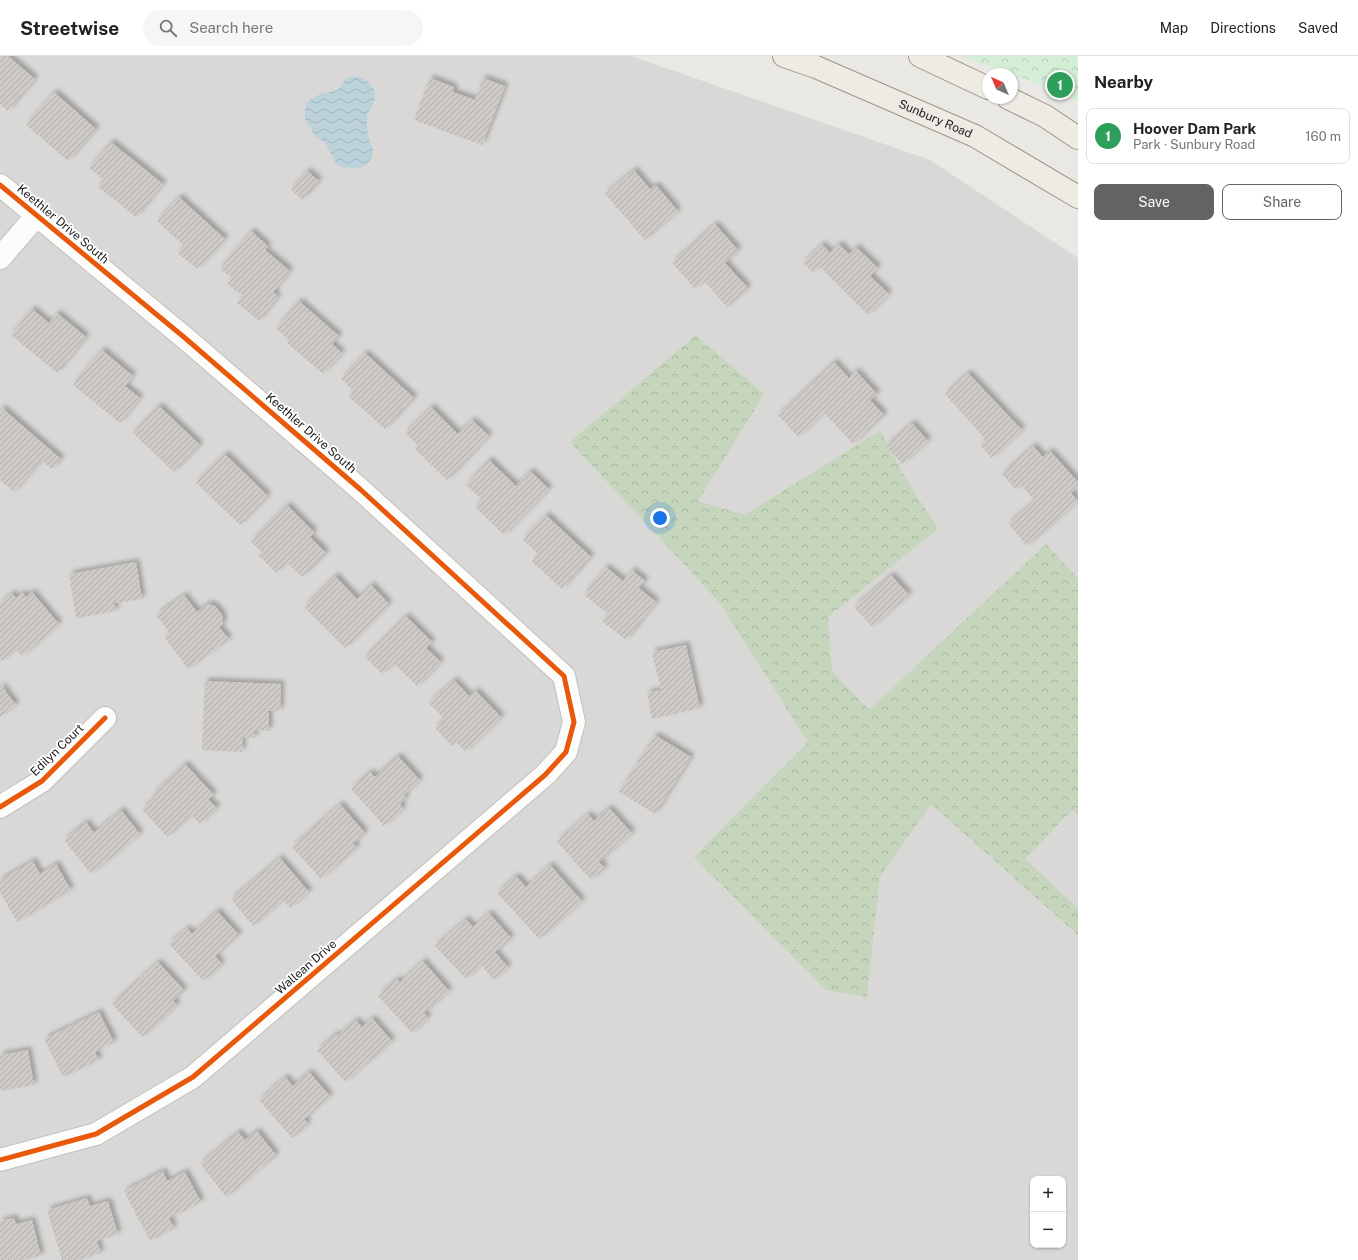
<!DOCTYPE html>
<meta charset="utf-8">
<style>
body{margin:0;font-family:"Public Sans",sans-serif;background:#f6f6f6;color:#222}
.controls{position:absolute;right:12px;bottom:12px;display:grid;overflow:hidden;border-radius:8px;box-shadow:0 1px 3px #0004}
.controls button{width:36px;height:36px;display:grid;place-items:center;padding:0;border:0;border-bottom:1px solid #e0e0e0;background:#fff;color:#222;font:20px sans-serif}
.compass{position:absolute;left:982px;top:12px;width:36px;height:36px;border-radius:50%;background:#fff;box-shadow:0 1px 3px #0004;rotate:316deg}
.you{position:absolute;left:660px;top:462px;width:14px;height:14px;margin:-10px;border:3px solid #fff;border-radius:50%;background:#1a73e8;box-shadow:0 0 0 6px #1a73e833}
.badge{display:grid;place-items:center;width:26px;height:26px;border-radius:50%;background:#646362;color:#fff;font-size:13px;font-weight:700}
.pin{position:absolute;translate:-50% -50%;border:2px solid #fff;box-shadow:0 1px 4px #0006}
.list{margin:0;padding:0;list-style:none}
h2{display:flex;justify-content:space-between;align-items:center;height:52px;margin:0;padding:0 16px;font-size:17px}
h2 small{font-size:13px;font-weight:400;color:#767676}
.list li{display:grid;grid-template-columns:26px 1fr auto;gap:12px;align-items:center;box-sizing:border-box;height:56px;margin:0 8px 8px;padding:0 8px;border:1px solid #e0e0e0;border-radius:8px}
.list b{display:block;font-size:15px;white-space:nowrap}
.list p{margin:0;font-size:13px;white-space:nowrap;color:#767676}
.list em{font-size:13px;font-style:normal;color:#767676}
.actions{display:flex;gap:8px;padding:12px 16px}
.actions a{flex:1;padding:9px 0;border:1px solid #646362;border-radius:8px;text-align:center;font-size:14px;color:#646362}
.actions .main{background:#646362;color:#fff}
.icon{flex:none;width:22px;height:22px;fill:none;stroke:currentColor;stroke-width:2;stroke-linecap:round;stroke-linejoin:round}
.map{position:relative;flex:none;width:1078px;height:1204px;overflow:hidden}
header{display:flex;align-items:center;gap:24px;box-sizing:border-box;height:56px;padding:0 20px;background:#fff;border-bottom:1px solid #e0e0e0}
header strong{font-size:19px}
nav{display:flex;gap:22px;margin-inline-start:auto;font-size:14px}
.search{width:280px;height:36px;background:#f6f6f6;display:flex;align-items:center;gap:10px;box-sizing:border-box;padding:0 14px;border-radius:22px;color:#767676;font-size:15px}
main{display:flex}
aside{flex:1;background:#fff}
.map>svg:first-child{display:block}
</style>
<header>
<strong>Streetwise</strong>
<div class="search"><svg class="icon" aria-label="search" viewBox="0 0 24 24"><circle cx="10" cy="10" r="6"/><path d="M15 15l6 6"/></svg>Search here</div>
<nav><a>Map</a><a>Directions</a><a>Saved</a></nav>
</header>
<main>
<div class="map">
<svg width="1078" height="1204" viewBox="0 0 1078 1204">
<defs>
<pattern id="forest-crowns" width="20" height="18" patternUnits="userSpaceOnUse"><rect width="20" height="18" fill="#c5d6bc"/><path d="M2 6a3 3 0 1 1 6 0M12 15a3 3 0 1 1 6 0" fill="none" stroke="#a9b7a1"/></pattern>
<pattern id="park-crowns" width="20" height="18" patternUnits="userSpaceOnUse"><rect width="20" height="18" fill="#d4eed5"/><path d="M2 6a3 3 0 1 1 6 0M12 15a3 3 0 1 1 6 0" fill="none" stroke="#b5ccb6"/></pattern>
<pattern id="water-waves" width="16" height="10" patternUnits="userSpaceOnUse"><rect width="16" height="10" fill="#bbd2da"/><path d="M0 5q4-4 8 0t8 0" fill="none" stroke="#a0b4ba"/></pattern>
<pattern id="building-hatch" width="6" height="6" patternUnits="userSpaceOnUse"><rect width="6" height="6" fill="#cdcac7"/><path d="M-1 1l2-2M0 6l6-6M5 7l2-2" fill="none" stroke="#afadaa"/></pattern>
<filter id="shadow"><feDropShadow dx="3.5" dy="-3.5" stdDeviation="2" flood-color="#0004"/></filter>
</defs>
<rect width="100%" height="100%" fill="#eae8e4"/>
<path fill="#d9d8d6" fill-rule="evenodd" d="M0 0H631L930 104 1078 202V1204H0ZM1033 1123H1063V1189H1033Z"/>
<path fill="url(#forest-crowns)" d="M696 279 764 338 698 445 744 459 880 375 902 416 938 473 828 561 832 615 869 654 1046 488 1078 522V759L1072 754 1025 803 1078 852V879L931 748 880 820 867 941 826 934 694 801 808 686 719 546 570 386Z"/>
<path fill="url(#park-crowns)" d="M962 0H1078V46L1070 40Z"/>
<path fill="url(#water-waves)" d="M352 20C364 21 370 25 375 36 375 40 375 45 373 48 371 53 367 56 367 62 367 68 367 77 369 83 370 87 373 91 373 95 372 115 351 114 337 109L326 88 315 80 305 63V53L308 45 320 38 338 34 344 25Z"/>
<path fill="url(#building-hatch)" filter="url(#shadow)" d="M0 0H8L35 23 8 55 0 48Z
M430 22 454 31 453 36 475 44 483 22 505 30 482 89 414 64Z
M54 36 96 73 68 105 26 69Z
M111 86 163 128 136 161 98 131 104 124 89 112Z
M634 114 650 133 656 129 678 155 645 184 605 138Z
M307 115 319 125 302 144 291 133Z
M179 141 225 183 197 213 178 197 184 190 157 165Z
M715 168 738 194 725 207 748 232 727 251 704 225 695 233 672 207Z
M251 175 268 190 265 194 290 215 273 236 278 240 259 265 237 247 243 240 227 228 232 222 220 213Z
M822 188 830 197 839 188 849 198 856 191 878 212 870 220 889 238 868 259 819 210 813 217 803 207Z
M299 245 339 280 332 288 342 297 323 318 287 287 289 284 276 272Z
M32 253 49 267 57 257 86 281 57 317 11 279Z
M102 294 133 320 125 330 140 342 120 367 73 329Z
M365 297 414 342 385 373 349 341 354 335 341 323Z
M834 306 849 322 856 315 877 338 870 344 884 359 853 388 824 357 798 381 778 359Z
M968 317 1022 374 992 402 980 389 986 384 945 338Z
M159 350 200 389 174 416 133 377Z
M431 351 458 378 472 364 489 380 447 424 415 393 418 389 405 377Z
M2 352 61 403 52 413 41 404 14 436 0 424V354Z
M912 367 928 385 902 408 886 390Z
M1033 390 1043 401 1050 395 1078 426V431L1071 437 1078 445 1027 490 1008 468 1035 445 1021 429 1016 434 1002 418Z
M225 398 268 440 240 469 196 427Z
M489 404 516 430 530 415 549 433 504 479 475 451 482 444 466 429Z
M287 449 314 476 310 481 326 497 302 521 286 506 276 517 258 499 262 496 251 486Z
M546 459 591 501 562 533 532 506 538 498 523 484Z
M136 506 142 543 114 547 116 555 76 562 69 518Z
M606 511 623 525 632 514 645 525 639 532 656 546 626 584 602 565 608 558 584 539Z
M891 519 909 539 872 571 854 551Z
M335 520 357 543 371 529 389 548 345 592 304 551Z
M32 536 59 568 22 600 16 593 2 605 0 602V548L12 537 16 542 23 537 26 541Z
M184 539 197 556 208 548 215 550 223 560V568L219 571 229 583 188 613 164 581 170 577 156 559Z
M406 560 432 586 426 592 441 606 417 630 393 607 382 618 365 601Z
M686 589 700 652 652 663 647 637 661 634 652 596Z
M454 624 469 640 476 635 501 661 465 696 456 686 452 690 435 672 445 664 429 647Z
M205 625 281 628 280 655H269V675L255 674V682H243L242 696 202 694Z
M0 628 16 649 0 661Z
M655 679 691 701 655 758 619 736Z
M398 700 420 724 404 739 406 742 400 748 403 753 384 770 351 733 370 716 375 721Z
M185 708 214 739 208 743 217 752 200 768 191 759 167 781 142 753 155 742 152 739Z
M340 748 365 777 353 788 357 791 321 823 292 791Z
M609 752 632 777 599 806 605 812 591 824 557 786 588 758 594 765Z
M121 754 140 778 91 818 64 784 86 766 94 777Z
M280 802 309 836 290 852 283 844 253 870 231 843Z
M33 805 40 818 56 808 71 834 17 866 0 836V824Z
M550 809 582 845 539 883 497 837 516 820 526 831Z
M217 855 239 879 215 900 222 908 203 925 169 888 187 872 192 878Z
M489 857 511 882 495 896 508 911 494 924 481 909 466 923 435 890 466 863 473 871Z
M423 905 449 935 424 957 428 962 412 977 378 940 397 923 400 926Z
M158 906 184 934 173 945 177 949 142 981 112 948Z
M99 956 114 986 95 996 99 1004 63 1021 44 983Z
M372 962 392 985 345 1026 317 994 336 978 338 980 356 964 362 971Z
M28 994 34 1029 0 1035V999Z
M309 1016 330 1040 304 1063 308 1068 292 1082 259 1044 285 1021 293 1030Z
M257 1075 276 1099 226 1141 200 1108 238 1076 245 1084Z
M163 1115 167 1125 185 1116 201 1146 169 1162 174 1172 150 1185 124 1135Z
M87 1142 90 1150 108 1145 118 1178 97 1185 101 1197 79 1204H62L47 1154Z
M14 1162 16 1168 32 1164 41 1200 23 1204H0V1165Z"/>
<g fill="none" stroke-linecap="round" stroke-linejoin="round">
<defs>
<path id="street" d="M0 129 185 282 361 434 564 620 574 666 566 696 545 719 193 1021 96 1078 0 1104
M0 202 37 159
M0 751 42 725 105 662"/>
<g id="primary">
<path id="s1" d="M784 0 816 11 975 80 1078 141"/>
<path d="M920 0 988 32"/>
<path d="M1008 42 1045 60 1078 82"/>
</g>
</defs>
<use href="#street" stroke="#c0bfbd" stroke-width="24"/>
<use href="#primary" stroke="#9d9684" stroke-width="24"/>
<use href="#street" stroke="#fcfcfb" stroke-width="22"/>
<use href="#primary" stroke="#eeebe4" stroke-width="22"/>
<defs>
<path id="cycleway" d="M0 129 185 282 361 434 564 620 574 666 566 696 545 719 193 1021 96 1078 0 1104
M0 751 42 725 105 662"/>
</defs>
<use href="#cycleway" stroke="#fff" stroke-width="8"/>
<use href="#cycleway" stroke="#e8590c" stroke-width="5"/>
</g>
<g text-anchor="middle" stroke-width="3.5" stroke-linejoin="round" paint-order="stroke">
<g font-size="12" fill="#1c1c1c" stroke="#fff">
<text dy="4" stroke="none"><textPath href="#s1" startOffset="164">Sunbury Road</textPath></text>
<text transform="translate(63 168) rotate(40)" y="4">Keethler Drive South</text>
<text transform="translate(311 377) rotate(41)" y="4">Keethler Drive South</text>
<text transform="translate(57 694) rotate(-44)" y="4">Edilyn Court</text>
<text transform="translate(306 911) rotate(-41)" y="4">Wallean Drive</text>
</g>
</g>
</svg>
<div class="controls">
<button>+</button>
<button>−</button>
</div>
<svg class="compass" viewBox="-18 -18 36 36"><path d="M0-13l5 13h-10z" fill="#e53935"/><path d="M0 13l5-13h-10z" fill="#767676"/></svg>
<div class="you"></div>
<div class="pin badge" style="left:1060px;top:29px;background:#2e9e5b">1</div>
</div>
<aside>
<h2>Nearby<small></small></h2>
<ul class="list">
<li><span class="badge" style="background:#2e9e5b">1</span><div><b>Hoover Dam Park</b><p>Park · Sunbury Road</p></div><em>160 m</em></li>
</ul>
<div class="actions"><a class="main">Save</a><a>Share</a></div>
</aside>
</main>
